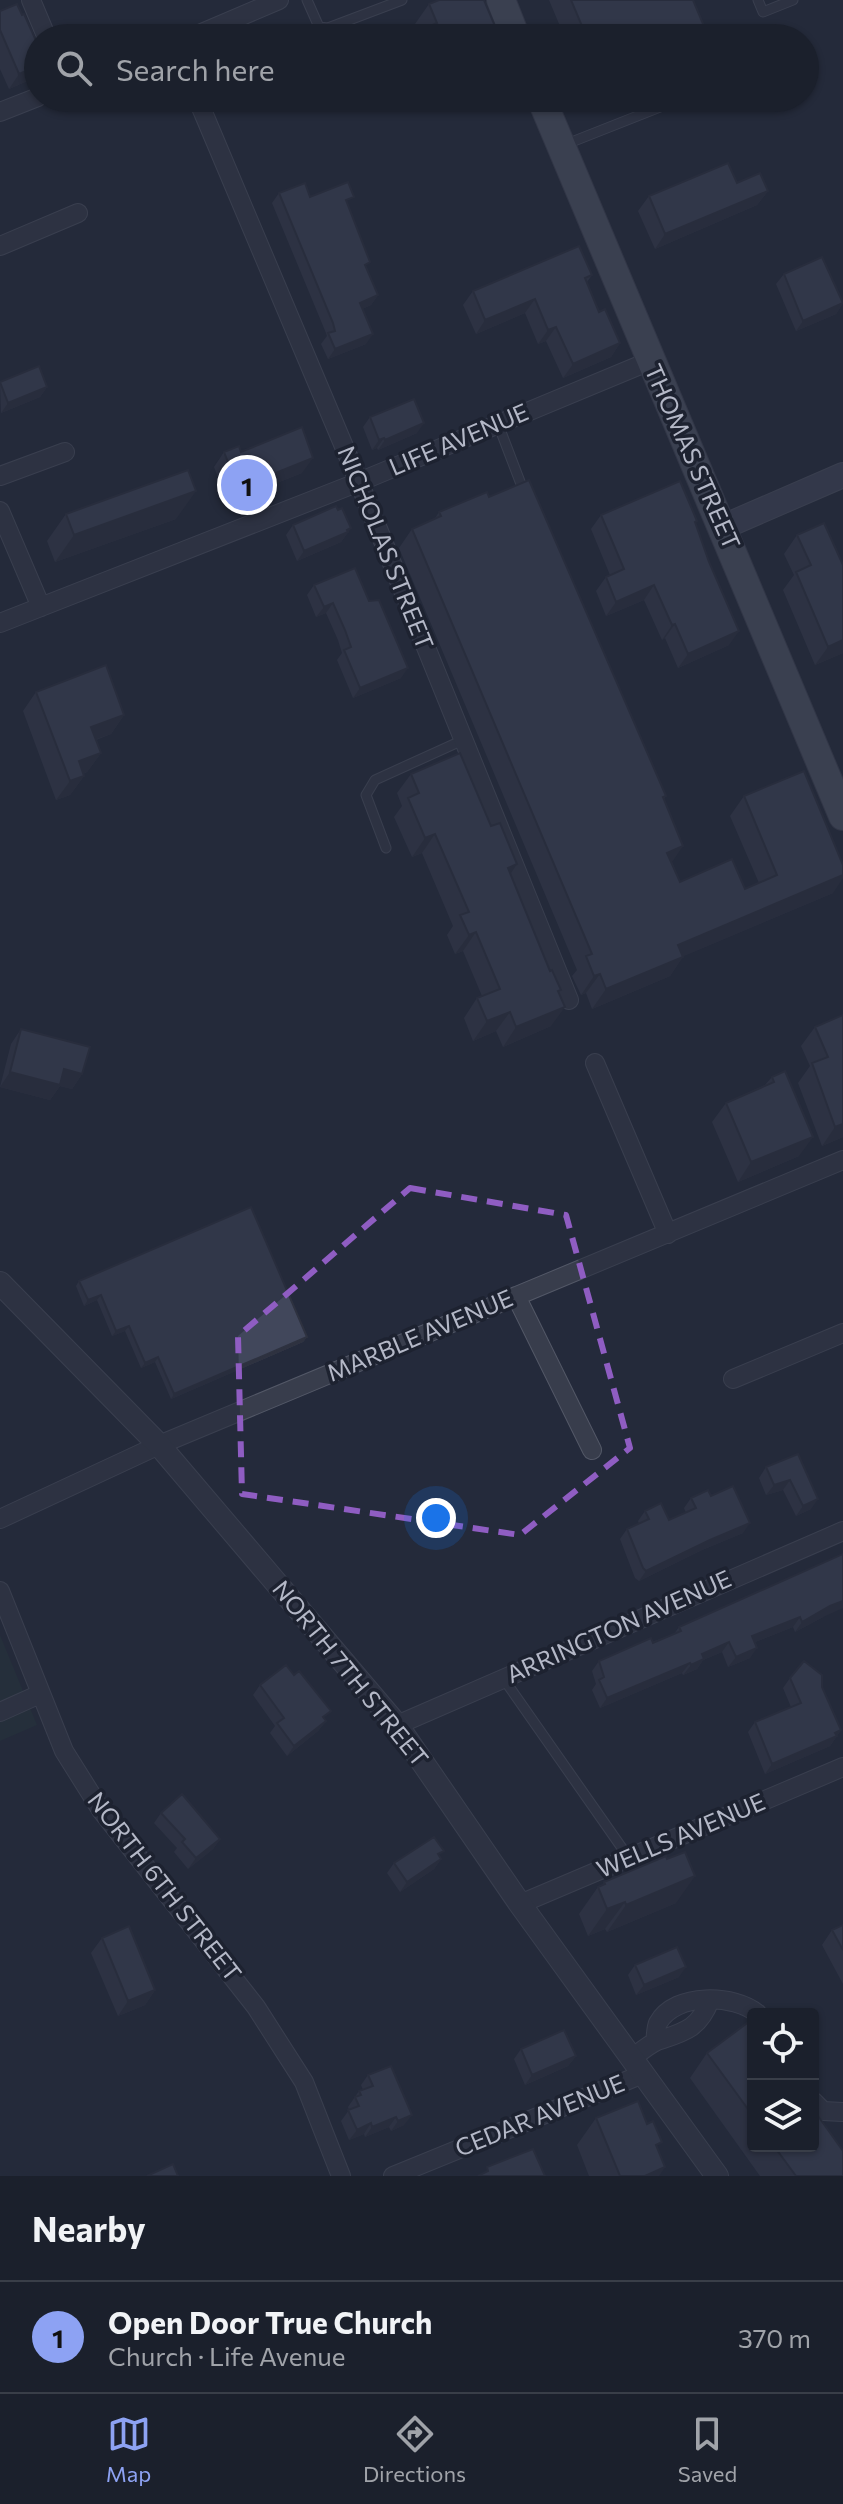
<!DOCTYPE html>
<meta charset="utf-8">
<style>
body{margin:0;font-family:Commissioner,sans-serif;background:#242834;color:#f1f3f6}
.controls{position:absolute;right:24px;bottom:24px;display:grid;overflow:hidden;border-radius:8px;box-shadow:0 2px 6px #0004}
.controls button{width:72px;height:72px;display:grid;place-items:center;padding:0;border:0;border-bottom:2px solid #393e48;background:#1b202c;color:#f1f3f6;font:40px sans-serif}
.you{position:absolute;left:436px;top:1518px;width:28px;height:28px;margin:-20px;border:6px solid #fff;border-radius:50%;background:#1a73e8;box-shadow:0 0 0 12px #1a73e833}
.badge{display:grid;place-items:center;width:52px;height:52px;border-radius:50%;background:#8da2f3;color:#111;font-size:26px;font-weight:700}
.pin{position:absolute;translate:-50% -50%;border:4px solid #fff;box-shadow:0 2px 8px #0006}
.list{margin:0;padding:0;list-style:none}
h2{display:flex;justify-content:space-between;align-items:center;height:104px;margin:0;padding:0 32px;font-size:34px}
h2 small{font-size:26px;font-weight:400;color:#a0a3a9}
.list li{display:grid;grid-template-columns:52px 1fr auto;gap:24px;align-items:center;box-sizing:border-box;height:112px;padding:0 32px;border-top:2px solid #393e48}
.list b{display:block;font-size:30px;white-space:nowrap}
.list p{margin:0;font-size:26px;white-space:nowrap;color:#a0a3a9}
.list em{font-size:26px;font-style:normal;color:#a0a3a9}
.icon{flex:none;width:44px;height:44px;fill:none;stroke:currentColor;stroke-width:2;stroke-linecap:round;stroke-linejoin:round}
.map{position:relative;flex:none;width:843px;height:2176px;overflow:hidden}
.search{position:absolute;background:#1b202c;box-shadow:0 2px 6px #0004;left:24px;right:24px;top:24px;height:88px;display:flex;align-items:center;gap:20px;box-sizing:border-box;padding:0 28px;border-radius:44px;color:#a0a3a9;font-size:30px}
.sheet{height:216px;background:#1b202c}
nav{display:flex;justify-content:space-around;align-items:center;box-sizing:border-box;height:112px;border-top:2px solid #393e48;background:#1b202c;font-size:22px;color:#a0a3a9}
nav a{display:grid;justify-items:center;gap:4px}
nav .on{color:#8da2f3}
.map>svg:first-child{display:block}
</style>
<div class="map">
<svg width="843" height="2176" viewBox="0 0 843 2176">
<rect width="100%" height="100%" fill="#242a3b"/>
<path fill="#26363c" d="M0 1635 37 1725 0 1741Z"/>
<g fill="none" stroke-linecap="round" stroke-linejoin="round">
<defs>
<path id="service" d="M307 0 319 27 328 28 402 0
M758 0 763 12 793 0
M564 145 683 98
M498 424 524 492
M386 848 366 795 375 780 463 740
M503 1678 629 1858"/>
<path id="minor" d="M31 0 47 38
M190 38 279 0
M197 98 359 482 569 1000
M0 112 38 97
M0 246 78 213
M0 476 65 452
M0 511 41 607
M0 623 359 482 650 361
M595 1063 668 1234
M516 1296 592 1450
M733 1379 843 1333
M0 1519 159 1445 843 1160
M0 1591 64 1751 101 1810 256 2007 304 2082 341 2176
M0 1712 40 1694
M397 1725 843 1531
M520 1904 843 1767
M655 2042C656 2036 656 2027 658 2023 675 1992 735 1994 758 2014
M631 2059C639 2053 648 2045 657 2041 684 2032 699 2029 710 2000
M813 2101 823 2111 843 2112
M393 2176 643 2074"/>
<path id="tertiary" d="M0 1283 159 1445 397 1725 520 1904 717 2176"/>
<path id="secondary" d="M723 527 843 475"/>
<path id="primary" d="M501 0 516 38
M541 98 843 816"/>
</defs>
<use href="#service" stroke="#535867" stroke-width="11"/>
<use href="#minor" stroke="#535867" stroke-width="20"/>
<use href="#tertiary" stroke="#535867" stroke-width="24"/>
<use href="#secondary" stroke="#535867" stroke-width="26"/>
<use href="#primary" stroke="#414655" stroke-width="30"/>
<use href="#service" stroke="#383d4c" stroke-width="9"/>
<use href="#minor" stroke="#383d4c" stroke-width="18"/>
<use href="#tertiary" stroke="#383d4c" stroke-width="22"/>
<use href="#secondary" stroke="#464b5e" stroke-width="24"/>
<use href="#primary" stroke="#565b6c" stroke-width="28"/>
</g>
<path fill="#383d4e" d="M549 0H693L709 38H565Z
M429 4 500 38H416L419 33 415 24Z
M0 11 22 15 32 79 9 89 0 69Z
M433 98H459L437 107Z
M591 98H621L595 109Z
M737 183 768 191 757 205 655 249 638 211 649 196Z
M279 193 310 197 348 206 366 268 378 295 371 305 362 309 366 344 328 359 321 344 327 336 326 333 272 203Z
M784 274 843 303 836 314 796 331 776 284Z
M592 275 587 282 599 312 620 343 611 357 563 378 546 341 538 344 525 313 476 334 463 305 473 291Z
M0 382 47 387 40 397 1 413Z
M370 417 417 433 378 450 377 448 372 450 363 427Z
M224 452H241L302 473 254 492 245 504 231 510 214 467Z
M489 497 666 796 663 800 672 862 680 882 745 889 759 883 730 816 744 796 833 893 683 956 670 976 592 1009 586 993 581 995 572 976 577 970 399 548 412 529 434 520 439 512Z
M338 510 351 528 341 542 297 561 286 535 293 525Z
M66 514 176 519 55 562 47 541Z
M601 515 695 524 729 645 678 668 665 638 662 640 644 600 606 616 596 591 606 577 610 575 591 529Z
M824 523 843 653 815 665 783 590 794 575 784 554 797 535Z
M355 568 401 678 353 698 337 660 342 653 338 640 326 613 316 617 307 595 314 585Z
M36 692 124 715 111 734 96 740 101 753 87 772 83 774 84 776 70 795 56 800 23 711Z
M411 774 510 874 559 992 551 1026 503 1047 496 1031 473 1041 464 1018 477 998 482 996 463 951 455 954 447 935 453 926 422 853 412 857 394 817 402 806 397 793Z
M843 1015V1137L822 1146 798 1083 810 1066 801 1046 815 1027Z
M21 1029 82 1074 72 1089 60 1086 50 1100 0 1087 11 1044Z
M772 1077 799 1156 738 1182 712 1122 726 1103 765 1085Z
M79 1281 307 1337 303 1342 171 1399 155 1362 141 1368 125 1331 112 1336 97 1300 84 1306 76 1286Z
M798 1454 811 1509 796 1516 783 1490 766 1495 759 1478 766 1467Z
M711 1496 743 1533 702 1550 639 1581 635 1578 620 1539 627 1529 639 1524 638 1521 645 1511 669 1520 686 1513 684 1508 691 1498Z
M843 1554 823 1617 795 1632 793 1627 755 1642 750 1658 728 1667 722 1652 703 1660 697 1669 683 1675 682 1673 600 1708 592 1690 596 1684 592 1671 599 1661 674 1634 679 1627Z
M790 1678 822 1687 841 1730 830 1746 765 1774 748 1732 755 1722 791 1707 783 1688Z
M260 1685 326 1721 318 1731 287 1756 270 1733 275 1726 253 1695Z
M161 1813 220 1839 213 1849 188 1869 174 1852 177 1848 154 1823Z
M440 1857 441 1859 434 1869 400 1892 387 1873 394 1863Z
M604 1882 676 1903 607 1932 605 1929 588 1936 579 1914 598 1887 602 1886Z
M843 1925V1984L822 1945 832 1930Z
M102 1938 155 1990 145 2005 118 2016 91 1953Z
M635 1965 679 1977 636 1995 628 1975Z
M753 2025V2146H813L843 2176H760L690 2078 707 2053Z
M521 2049 576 2056 568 2066 525 2085 514 2059Z
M368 2075 404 2125 391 2131 389 2127 365 2137 364 2134 349 2140 341 2121 349 2110 348 2107 359 2091 363 2090 361 2085Z
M596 2118 657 2149 659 2176H589L577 2145Z"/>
<path fill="#2e3240" d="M38 66V70L32 79 9 89 19 74Z
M443 98H459L437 107Z
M603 98H621L595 109Z
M768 191 757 205 655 249 665 234Z
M378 295 371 305 353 313 360 303Z
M535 299 525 313 476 334 485 320Z
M843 303 836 314 796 331 803 321Z
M556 327 546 341 538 344 548 330Z
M373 334 366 344 328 359 335 349Z
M620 343 611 357 563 378 573 364Z
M47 387 40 397 1 413 8 403Z
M424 423 417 433 378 450 385 440Z
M384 438 377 448 372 450 379 440Z
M313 458 302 473 254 492 245 504 231 510 241 495 253 482Z
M196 491 176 519 55 562 74 535Z
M351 528 341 542 297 561 304 551Z
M654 585 644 600 606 616 616 602Z
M333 603 326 613 316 617 324 607Z
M675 624 665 638 662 640 672 625Z
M739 631 729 645 678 668 688 654Z
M843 640V653L815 665 828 647Z
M408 668 401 678 353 698 360 688Z
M124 715 111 734 77 746 91 727Z
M101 753 87 772 69 779 79 761Z
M84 776 70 795 56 800 70 781Z
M435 834 422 853 412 857 425 838Z
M683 846 670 865 667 853Z
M517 864 504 884 508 868Z
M843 875V878L833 893 665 964 678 945Z
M476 932 463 951 455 954 469 935Z
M683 957 670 976 592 1009 606 989Z
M600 974 586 993 581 995 594 976Z
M565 1007 551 1026 503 1047 516 1027Z
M510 1012 496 1031 473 1041 487 1021Z
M64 1069 82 1074 72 1089 60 1086 50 1100 0 1087 10 1072Z
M843 1124V1137L822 1146 835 1127Z
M813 1137 799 1156 738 1182 751 1162Z
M101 1295 97 1300 84 1306 88 1300Z
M129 1326 125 1331 112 1336 116 1331Z
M307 1337 303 1342 171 1399 174 1394Z
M158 1357 155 1362 141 1368 145 1363Z
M790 1480 783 1490 766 1495 774 1485Z
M818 1499 811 1509 796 1516 803 1506Z
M750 1523 743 1533 702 1550 639 1581 646 1571 710 1540Z
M843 1601V1608L823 1617 795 1632 802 1622 830 1606Z
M800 1617 793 1627 745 1646 752 1636Z
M729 1642 722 1652 703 1660 697 1669 683 1675 691 1665 702 1654Z
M757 1648 750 1658 728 1667 736 1657Z
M690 1663 682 1673 600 1708 607 1698Z
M326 1721 318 1731 287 1756 294 1746Z
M841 1730 830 1746 765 1774 772 1764Z
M220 1839 213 1849 188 1869 196 1858Z
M441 1859 434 1869 400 1892 407 1882Z
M695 1876 676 1903 607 1932 626 1905Z
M625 1902 605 1929 588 1936 607 1909Z
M686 1967 679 1977 636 1995 644 1985Z
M155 1990 145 2005 118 2016 128 2001Z
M576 2056 568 2066 525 2085 532 2075Z
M412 2115 404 2125 391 2131 398 2121Z
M396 2117 389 2127 365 2137 372 2127Z
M371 2123 364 2134 349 2140 357 2130Z
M665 2167 659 2176H645Z"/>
<path fill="#41475b" stroke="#2e3240" stroke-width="2" d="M439 0H484L500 38H425L421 30 437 23 429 4Z
M571 0H693L709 38H587Z
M17 4 22 15 24 14 38 45V66L19 74 0 30V11Z
M728 163 737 183 760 173 768 191 665 234 649 196Z
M348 182 354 197 346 200 370 262 365 265 378 295 360 303 373 334 335 349 328 333 335 331 333 323 279 193 305 183 310 197Z
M579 246 592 275 585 278 599 312 605 309 620 343 573 364 556 327 548 330 535 299 485 320 473 291Z
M822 257 843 303 803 321 784 274Z
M39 366 47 387 8 403 0 382Z
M414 399 424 423 385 440 384 438 379 440 370 417Z
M302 427 313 458 253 482 256 489 241 495 224 452 239 446 241 452Z
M188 470 196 491 74 535 66 514Z
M529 480 666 796 663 797 683 846 667 853 680 882 732 859 745 889 777 875 744 796 804 771 843 865V875L678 945 683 957 606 989 600 974 594 976 586 956 592 954 412 529 441 516 439 512 487 492 489 497Z
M680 481 697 521 695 522 709 562 739 631 688 654 675 624 672 625 654 585 616 602 606 577 624 569 601 515Z
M336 506 338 510 342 508 351 528 347 530 348 532 304 551 293 525Z
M824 523 843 565V640L828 647 796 572 811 565 797 535Z
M355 568 369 601 379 600 408 668 360 688 344 650 351 647 345 630 333 603 324 607 314 585Z
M106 665 124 715 91 727 101 753 79 761 84 776 70 781 36 692Z
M460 753 491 826 500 823 517 864 508 868 550 971 552 970 561 990 558 991 565 1007 516 1027 510 1012 487 1021 477 998 500 989 476 932 469 935 460 915 469 912 435 834 425 838 408 798 419 793 411 774Z
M843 1015V1124L835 1127 812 1063 828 1057 815 1027Z
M21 1029 90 1047 82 1074 64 1069 60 1085 10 1072Z
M785 1071 813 1137 751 1162 726 1103 774 1082 772 1077Z
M251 1207 307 1337 174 1394 158 1357 145 1363 129 1326 116 1331 101 1295 88 1300 79 1281Z
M798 1454 818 1499 803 1506 790 1480 774 1485 766 1467Z
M733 1486 750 1523 710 1540 646 1571 643 1568 627 1529 649 1519 645 1511 661 1503 669 1520 696 1508 691 1498 708 1490 711 1496Z
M843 1554V1601L830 1606 802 1622 800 1617 752 1636 757 1648 736 1657 729 1642 702 1654 704 1659 691 1665 690 1663 607 1698 599 1680 604 1677 599 1661 651 1638 653 1643 681 1631 679 1627Z
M804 1661 822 1675V1687L841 1730 835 1733 837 1736 772 1764 755 1722 801 1703 790 1678Z
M286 1665 294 1675 299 1671 331 1711 323 1717 326 1721 294 1746 277 1723 284 1718 260 1685Z
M182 1794 220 1839 196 1858 182 1842 185 1839 161 1813Z
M434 1837 444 1851 438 1854 441 1859 407 1882 394 1863Z
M685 1852 695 1876 626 1905 625 1902 607 1909 598 1887 605 1884 604 1882 666 1856 667 1859Z
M843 1925V1950L832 1930Z
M129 1926 155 1990 128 2001 102 1938Z
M677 1947 686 1967 644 1985 635 1965Z
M750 2021 753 2025V2116L707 2053Z
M564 2030 576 2056 532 2075 521 2049Z
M391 2066 412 2115 398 2121 396 2117 372 2127 371 2123 357 2130 348 2110 359 2106 355 2097 361 2095 359 2091 373 2086 368 2075Z
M638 2101 647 2124 653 2121 662 2142 656 2145 665 2167 645 2176H620L596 2118Z
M813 2109 843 2151V2176H796L774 2146H813Z
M533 2149 545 2176H478L488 2171 487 2167Z
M173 2164 178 2176H147Z"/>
<path d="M0 0H843V2176H0ZM410 1188 566 1215 630 1448 520 1535 242 1494 238 1336Z" fill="#242a3b" fill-opacity=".55" fill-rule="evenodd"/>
<path fill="none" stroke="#8f5dc2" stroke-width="6" stroke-dasharray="16 10" stroke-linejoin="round" d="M410 1188 566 1215 630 1448 520 1535 242 1494 238 1336Z"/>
<g text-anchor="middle" stroke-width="7" stroke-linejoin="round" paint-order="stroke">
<g font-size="24" fill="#b4b8c7" stroke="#1d2230">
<text transform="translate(459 440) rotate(-23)" y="8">LIFE AVENUE</text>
<text transform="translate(692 457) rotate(66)" y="8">THOMAS STREET</text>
<text transform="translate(385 548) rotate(68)" y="8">NICHOLAS STREET</text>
<text transform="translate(420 1336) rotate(-23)" y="8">MARBLE AVENUE</text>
<text transform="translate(619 1627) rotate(-24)" y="8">ARRINGTON AVENUE</text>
<text transform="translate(350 1674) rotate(51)" y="8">NORTH 7TH STREET</text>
<text transform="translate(681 1836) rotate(-23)" y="8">WELLS AVENUE</text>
<text transform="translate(164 1887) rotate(52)" y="8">NORTH 6TH STREET</text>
<text transform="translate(540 2116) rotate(-22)" y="8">CEDAR AVENUE</text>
</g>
</g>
</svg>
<div class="controls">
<button><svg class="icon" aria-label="locate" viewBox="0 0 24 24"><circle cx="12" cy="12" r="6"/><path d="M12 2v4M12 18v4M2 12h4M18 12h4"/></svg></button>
<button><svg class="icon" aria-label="layers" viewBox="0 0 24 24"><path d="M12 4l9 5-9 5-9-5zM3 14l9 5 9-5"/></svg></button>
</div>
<div class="you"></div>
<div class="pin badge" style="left:247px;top:485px">1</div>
<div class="search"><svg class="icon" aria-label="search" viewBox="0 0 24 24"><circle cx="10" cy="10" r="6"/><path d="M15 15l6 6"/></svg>Search here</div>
</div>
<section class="sheet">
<h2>Nearby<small></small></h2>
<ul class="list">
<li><span class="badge">1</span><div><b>Open Door True Church</b><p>Church · Life Avenue</p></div><em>370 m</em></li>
</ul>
</section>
<nav>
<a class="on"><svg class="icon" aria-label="map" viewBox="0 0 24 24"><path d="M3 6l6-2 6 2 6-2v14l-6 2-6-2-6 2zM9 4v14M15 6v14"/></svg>Map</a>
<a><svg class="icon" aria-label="directions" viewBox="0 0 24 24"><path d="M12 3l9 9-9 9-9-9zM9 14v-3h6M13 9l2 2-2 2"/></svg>Directions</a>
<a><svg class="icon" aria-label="saved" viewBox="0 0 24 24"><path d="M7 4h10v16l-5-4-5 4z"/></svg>Saved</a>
</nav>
